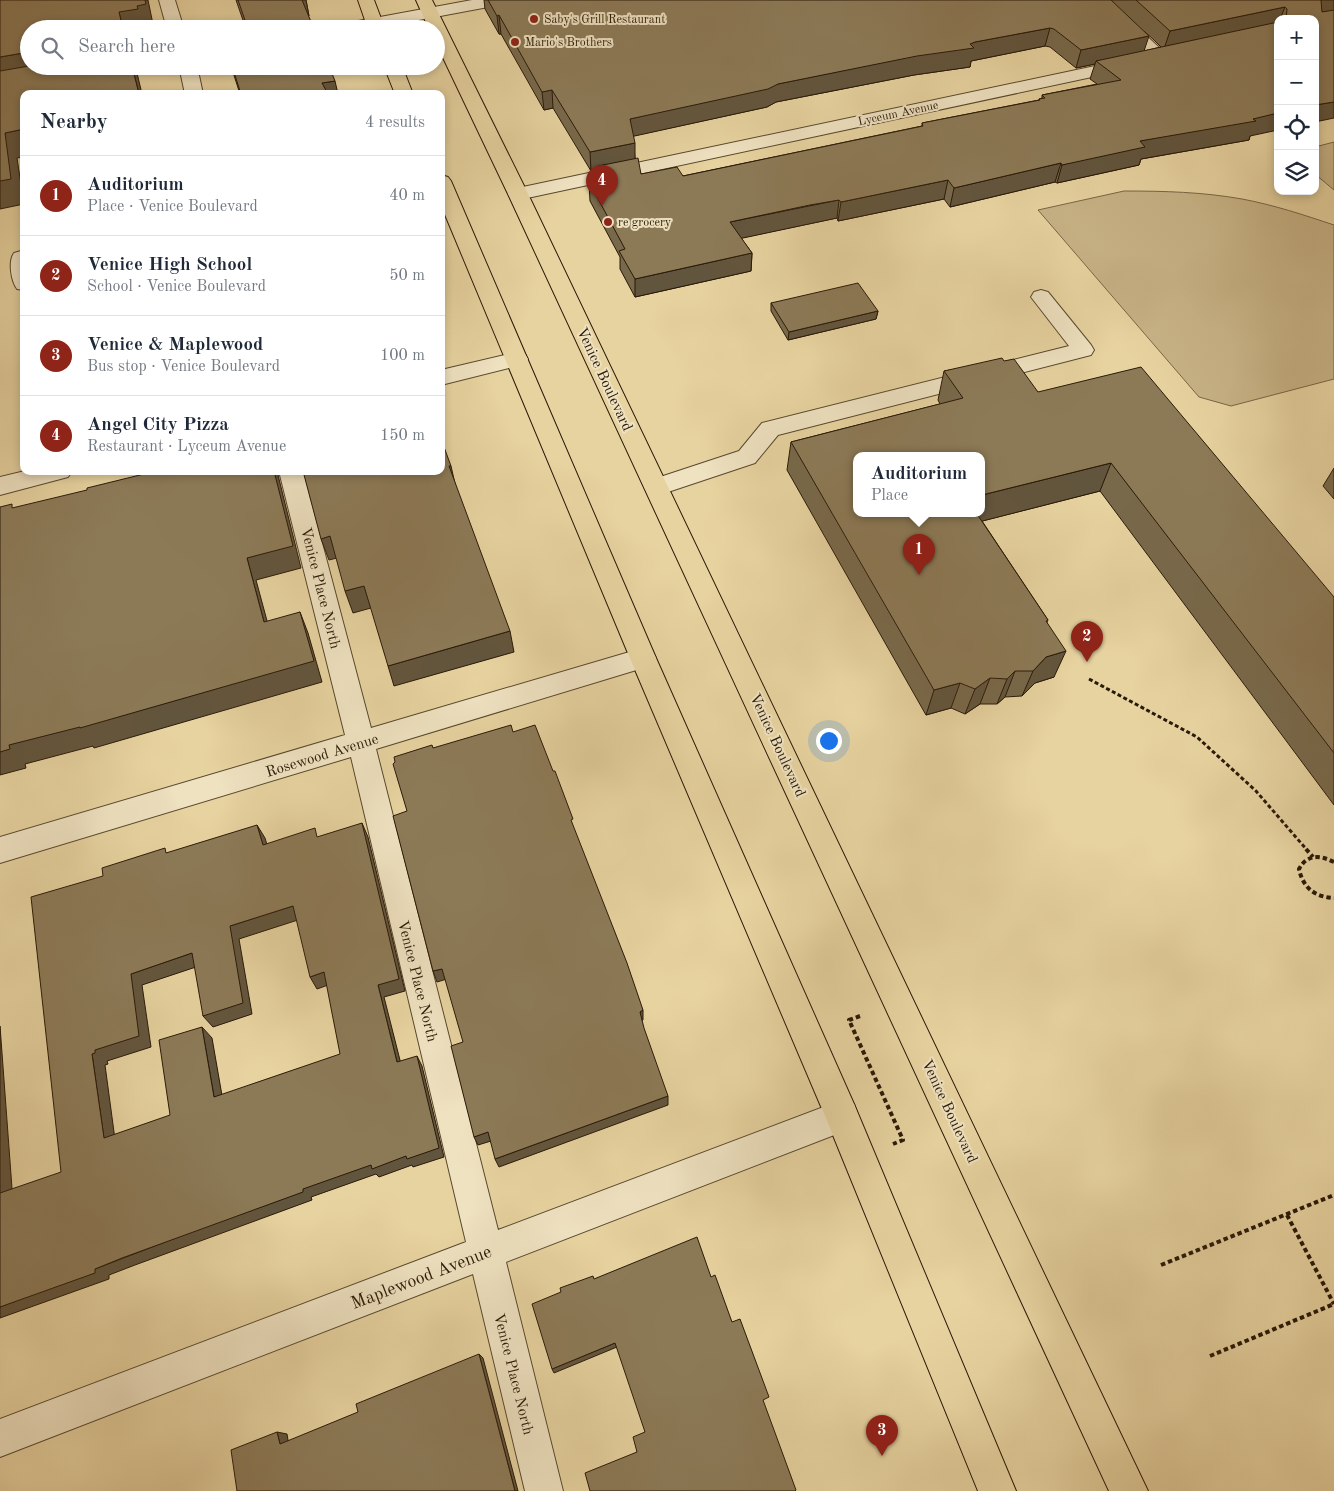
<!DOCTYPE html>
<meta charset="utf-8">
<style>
body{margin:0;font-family:"Old Standard TT",serif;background:#f6f6f7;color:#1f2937}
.controls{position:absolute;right:15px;top:15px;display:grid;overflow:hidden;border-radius:10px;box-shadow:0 2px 8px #0003}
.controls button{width:45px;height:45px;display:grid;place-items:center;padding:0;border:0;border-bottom:1px solid #e0e1e3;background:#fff;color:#1f2937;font:25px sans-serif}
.you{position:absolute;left:828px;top:740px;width:18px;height:18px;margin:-12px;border:4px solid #fff;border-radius:50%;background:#1a73e8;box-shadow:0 0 0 8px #1a73e833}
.badge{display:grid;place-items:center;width:32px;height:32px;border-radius:50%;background:#8f2418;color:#fff;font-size:16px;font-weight:700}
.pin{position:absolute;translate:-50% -41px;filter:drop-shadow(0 1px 2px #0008)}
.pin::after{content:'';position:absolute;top:26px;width:18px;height:15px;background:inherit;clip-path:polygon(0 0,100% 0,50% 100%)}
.popup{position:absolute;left:853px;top:452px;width:132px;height:65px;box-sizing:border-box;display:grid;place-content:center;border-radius:10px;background:#fff;filter:drop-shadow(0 1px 4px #0005);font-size:16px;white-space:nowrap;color:#747a83}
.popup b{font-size:19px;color:#1f2937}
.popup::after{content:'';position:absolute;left:50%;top:100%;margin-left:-10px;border:10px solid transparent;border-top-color:#fff}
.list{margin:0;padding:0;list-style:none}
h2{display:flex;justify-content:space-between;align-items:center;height:65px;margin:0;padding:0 20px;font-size:21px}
h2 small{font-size:16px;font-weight:400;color:#747a83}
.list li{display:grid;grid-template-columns:32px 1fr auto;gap:15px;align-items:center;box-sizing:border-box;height:80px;padding:0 20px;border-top:1px solid #e0e1e3}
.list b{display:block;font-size:19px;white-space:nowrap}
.list p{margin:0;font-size:16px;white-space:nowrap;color:#747a83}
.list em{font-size:16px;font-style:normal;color:#747a83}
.icon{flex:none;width:28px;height:28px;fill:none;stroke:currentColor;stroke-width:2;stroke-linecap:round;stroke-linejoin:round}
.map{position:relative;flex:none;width:1334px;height:1491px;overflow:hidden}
.search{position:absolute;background:#fff;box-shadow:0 2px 8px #0003;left:20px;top:20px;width:425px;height:55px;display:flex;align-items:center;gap:12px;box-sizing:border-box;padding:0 18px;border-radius:28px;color:#747a83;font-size:19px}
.panel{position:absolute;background:#fff;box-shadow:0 2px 8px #0003;left:20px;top:90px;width:425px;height:385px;border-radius:10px}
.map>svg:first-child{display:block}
</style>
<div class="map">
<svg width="1334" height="1491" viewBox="0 0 1334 1491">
<rect width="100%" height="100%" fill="#e7d3a0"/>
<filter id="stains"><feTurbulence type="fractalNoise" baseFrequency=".004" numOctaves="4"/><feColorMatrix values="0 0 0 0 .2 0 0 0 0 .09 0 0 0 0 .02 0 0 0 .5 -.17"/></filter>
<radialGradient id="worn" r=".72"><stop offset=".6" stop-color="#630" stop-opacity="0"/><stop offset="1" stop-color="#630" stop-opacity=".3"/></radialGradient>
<path fill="#c7b386" stroke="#786647" d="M1334 142V190L1315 174V147Z
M1124 191C1164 191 1203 192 1242 199 1274 205 1304 215 1334 225V379L1231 406 1199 397 1038 210Z"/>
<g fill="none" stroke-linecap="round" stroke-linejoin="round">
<defs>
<path id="minor" d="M159 0H175L184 29H167Z
M472 0H507L505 4 499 5 371 29H334L336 25 342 24Z
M1090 0H1108L1166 54 1169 58 1166 62 1160 63 1154 62Z
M1128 59 1134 60 1137 64 1134 68 518 200 511 198 508 194 511 190 518 188Z
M179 66H197L203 94H185Z
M21 251H24V290L17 289C11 281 8 261 14 253Z
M1041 290 1048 292 1091 345 1094 350 1091 355 778 435 755 463 656 496 648 493 644 487 648 481 739 451 762 423 1069 346 1031 297 1034 292Z
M517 352 525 354 528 359 525 364 441 385V370Z
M25 471H72L68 477 0 495V477Z
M279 471H303L371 728 643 648 652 651 656 658 652 665 643 668 376 749 498 1230 842 1100 854 1104 858 1116 854 1128 842 1132 506 1262 563 1491H525L473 1274 0 1457V1419L466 1242 351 757 0 863V837L345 735Z"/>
<path id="major" d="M358 0H374L385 29H368Z
M416 0H432L528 194 1148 1491H1109L508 194 436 43V29H429Z
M384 66H402L413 94H395Z
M441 175 448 177 451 181 656 658 854 1104 1016 1491H978L828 1123 630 658 441 205Z"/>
</defs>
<use href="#minor" stroke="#58482e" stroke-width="2"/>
<use href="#major" stroke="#291908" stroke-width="2"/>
<path stroke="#291908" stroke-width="3" stroke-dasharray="4 2.5" stroke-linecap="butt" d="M1089 679 1197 737 1256 791 1307 850"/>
<path stroke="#291908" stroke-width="4" stroke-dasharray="4.5 3" stroke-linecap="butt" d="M1306 849 1313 857
M1334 862C1320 855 1307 854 1299 869 1303 888 1315 897 1334 898
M860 1016 849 1020 903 1140 893 1144
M1287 1215 1334 1304
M1161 1265 1334 1195
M1210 1356 1334 1304"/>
<use href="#minor" fill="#efe2c1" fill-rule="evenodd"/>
<use href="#major" fill="#e7d3a0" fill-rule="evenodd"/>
</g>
<path fill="#78694b" stroke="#291908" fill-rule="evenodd" d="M236 0H306L309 16H308L314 29H246Z
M484 0H1334L1315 19H1278L1250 136 1249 140 1141 159 1139 165 1057 183 1055 182 950 207 944 199 838 221 837 218 741 238 752 253 751 271 635 297 620 269V257L590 201 589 182 599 180 598 169 591 171 553 108 544 110 501 34H499L485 9ZM1144 31 1155 41 1161 47 1144 51ZM1045 46 1050 47 1076 68 1095 64 1090 79 1097 84 1042 95V98L1039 99V100L922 123V126L683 176 641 174 635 158 633 136 767 107 776 102 914 75 970 67 971 61Z
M231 66H329L338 94H240Z
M771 303 878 311 876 319 788 340 771 311Z
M1004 361 1038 392 1334 597V805L1100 491 982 521 1048 620 1047 622 1054 677 1035 683 1022 696 1005 697 997 704H980L965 714 951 708 926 715 787 470 791 442 940 404 938 400 944 371Z
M1334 468V499L1323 486Z"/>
<path fill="#62553d" stroke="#291908" d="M145 0H148L154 29H123L119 12 137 6Z
M300 0H306L309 16 304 17Z
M1321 0H1334V14L1314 18Z
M1285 7 1280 19H1278V25L1164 49 1170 31Z
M499 15 501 34H499L497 16Z
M1050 28 1045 46 971 61 970 67 914 75 776 102 767 107 630 137V119L778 84 970 44 975 42Z
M1149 36 1143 54 1096 61 1095 64 1076 68 1081 50Z
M29 52V66L0 84V57Z
M132 66H134L137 73 142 94H139Z
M335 81 338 94H325L322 83Z
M552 90 553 108 544 110 542 92Z
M1334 102V118L1315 122V105Z
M1278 113V130L1250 136 1249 140 1141 159 1139 165 1057 183 1062 165 1140 141Z
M24 129V157L17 158 24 204 0 209V181L5 133Z
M635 143V161L598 166V169L591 171 590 152Z
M1061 163 1055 182 950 207 954 188Z
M948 180 944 199 838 221 841 202Z
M839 200 837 218 729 241 730 222Z
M752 253 751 271 635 297V279Z
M878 311 876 319 788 340 789 332Z
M1111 463 1100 491 959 527 963 514H982V495Z
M449 466H451L456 488Z
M274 471H277L301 568 256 580 273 643 264 622 247 558Z
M330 536 337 558 329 560 321 539Z
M364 586 371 608 353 613 345 591Z
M300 612 308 633 322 682 94 748 93 746 25 764 26 768 0 775V752L9 745Z
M510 631 514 652 394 686 388 666Z
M1066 651 1054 677 1035 683 1022 696 1033 671 1046 657Z
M1015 671 1005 697 997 704 1007 679Z
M990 678 980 704 965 714 975 689Z
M960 683 951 708 926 715 934 690Z
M362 823 368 837 405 991 384 997 403 1072 397 1062 378 985Z
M257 825 265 838 271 858 263 845Z
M293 906 301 919 239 939 252 1014 213 1027 203 1016 230 926Z
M192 953 202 965 142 985 151 1047 107 1061 108 1064 105 1065 116 1147 104 1138 92 1054 95 1050 131 974Z
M442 969 447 979 437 982 433 971Z
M324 972 331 984 317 989 310 977Z
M643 1010V1020L640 1022V1012Z
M0 1026 13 1202 0 1195Z
M202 1027 212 1038 224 1107 214 1097Z
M417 1056 422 1066 444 1157 413 1167 412 1165 379 1177 376 1174 311 1197 312 1200 135 1265 109 1275V1279L0 1318V1307L95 1269 303 1189Z
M668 1096V1105L499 1167 495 1159Z
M488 1132 491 1141 478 1145 474 1137Z
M615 1343 617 1347 554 1373 552 1369Z
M479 1354 483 1358 518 1491H515Z
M277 1432 287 1434 289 1446 280 1444Z"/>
<path fill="#8c7a57" stroke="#291908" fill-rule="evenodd" d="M0 0H145L146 4 137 6 138 9 119 12 123 29H29V52L0 57Z
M238 0H302L314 29H248Z
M488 0H1111L1149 36 1081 50 1054 29 1050 28 975 42 970 44 974 48 917 56 778 84 768 89 630 119 635 143 590 152 552 90 542 92 499 15 497 16Z
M1136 0H1321L1322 12 1334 10V102L1315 105V19H1286L1287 9 1285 7 1170 31Z
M1278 22V113L1253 119 1256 121 1140 141 1145 147 1062 165 1061 163 954 188 948 180 841 202 839 200 810 205 730 222 752 253 635 279 619 251 625 249 589 182 606 179 598 166 638 158 641 174 677 167 683 176 923 126 922 123 1040 100 1039 99 1045 98 1042 95 1121 80 1096 61Z
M29 66H132L139 94H24V129L5 133 11 179 0 181V71Z
M232 66H329L335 81 322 83 328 94H241Z
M858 283 878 311 789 332 771 303Z
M1002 358 1004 361 1014 359 1038 392 1141 367 1334 597V753L1111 463 982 495V456H856V514H977L1048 620 1046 621 1066 651 1046 657 1033 671H1015L1007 679 990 678 975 689 960 683 934 690 791 442 963 398 944 371Z
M441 439 451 466H449L510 631 388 666 364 586 345 591 330 536 321 539 303 471H441Z
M144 471H274L293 546 247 558 264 622 300 612 314 661 80 728V727L9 745 10 749 0 752V507L12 504V508L87 490V488L144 474Z
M511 725 513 732 535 725 553 771H555L573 819 571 820 627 963 643 1010 640 1012 644 1028 668 1096 495 1159 488 1132 474 1137 451 1046 463 1042 442 969 433 971 393 816 407 811 393 764 395 762 394 757 432 745 433 748Z
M362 823 399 979 378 985 397 1062 417 1056 439 1148 407 1159 406 1156 372 1169 371 1165 303 1189V1192L122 1258 95 1269V1273L0 1307V1193L61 1172 31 897 103 876 102 868 165 848 166 853 257 825 263 845 315 828 317 837ZM293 906 310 977 324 972 340 1054 214 1097 202 1027 159 1040 170 1115 104 1138 92 1054 95 1053V1050L139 1036 131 974 192 953 203 1016 243 1003 230 926Z
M697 1237 711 1277 715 1275 732 1322 740 1319 769 1397 763 1400 796 1490 795 1491H590L585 1473 637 1452 633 1437 645 1432 615 1343 552 1369 532 1304 561 1292 560 1288 593 1276 594 1279Z
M479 1354 515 1491H237L231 1450 277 1432 280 1444 358 1412 356 1404Z"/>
<g fill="#8f2418" stroke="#efe2c1" stroke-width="2">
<circle cx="534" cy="19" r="5"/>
<circle cx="515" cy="42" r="5"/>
<circle cx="608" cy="222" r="5"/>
</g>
<g text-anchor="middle" stroke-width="4" stroke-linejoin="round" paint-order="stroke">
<g font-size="12" fill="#291908" stroke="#efe2c1" text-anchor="start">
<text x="544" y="23">Saby's Grill Restaurant</text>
<text x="525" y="46">Mario's Brothers</text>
<text x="618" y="226">re grocery</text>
</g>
<g font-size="12" fill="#291908" stroke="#efe2c1">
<text transform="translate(898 113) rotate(-12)" y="4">Lyceum Avenue</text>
</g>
<g font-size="15" fill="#291908" stroke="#efe2c1">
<text transform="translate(605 379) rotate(65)" y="5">Venice Boulevard</text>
<text transform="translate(321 588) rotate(76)" y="5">Venice Place North</text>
<text transform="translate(778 745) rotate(65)" y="5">Venice Boulevard</text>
<text transform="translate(322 755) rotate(-17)" y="5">Rosewood Avenue</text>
<text transform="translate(418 981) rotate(76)" y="5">Venice Place North</text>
<text transform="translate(950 1111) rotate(65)" y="5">Venice Boulevard</text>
<text transform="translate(514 1374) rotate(76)" y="5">Venice Place North</text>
</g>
<g font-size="18" fill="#291908" stroke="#efe2c1">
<text transform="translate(421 1277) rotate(-21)" y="6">Maplewood Avenue</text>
</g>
</g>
<rect width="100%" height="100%" filter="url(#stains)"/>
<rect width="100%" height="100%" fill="url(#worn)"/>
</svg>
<div class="controls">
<button>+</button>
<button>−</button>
<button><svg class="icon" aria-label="locate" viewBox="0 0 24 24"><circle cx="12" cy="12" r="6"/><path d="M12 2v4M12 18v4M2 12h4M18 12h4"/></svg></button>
<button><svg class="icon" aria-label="layers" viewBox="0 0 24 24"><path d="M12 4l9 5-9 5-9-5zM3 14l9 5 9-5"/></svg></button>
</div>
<div class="you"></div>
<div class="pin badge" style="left:919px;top:575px">1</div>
<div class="popup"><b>Auditorium</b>Place</div>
<div class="pin badge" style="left:1087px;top:662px">2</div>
<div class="pin badge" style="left:882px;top:1456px">3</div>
<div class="pin badge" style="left:602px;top:206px">4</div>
<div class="search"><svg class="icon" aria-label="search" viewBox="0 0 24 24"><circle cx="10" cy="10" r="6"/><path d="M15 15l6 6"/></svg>Search here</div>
<section class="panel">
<h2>Nearby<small>4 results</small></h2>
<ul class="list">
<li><span class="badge">1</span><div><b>Auditorium</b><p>Place · Venice Boulevard</p></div><em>40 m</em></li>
<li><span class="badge">2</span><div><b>Venice High School</b><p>School · Venice Boulevard</p></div><em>50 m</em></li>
<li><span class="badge">3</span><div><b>Venice &amp; Maplewood</b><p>Bus stop · Venice Boulevard</p></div><em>100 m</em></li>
<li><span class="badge">4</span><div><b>Angel City Pizza</b><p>Restaurant · Lyceum Avenue</p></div><em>150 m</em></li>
</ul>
</section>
</div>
